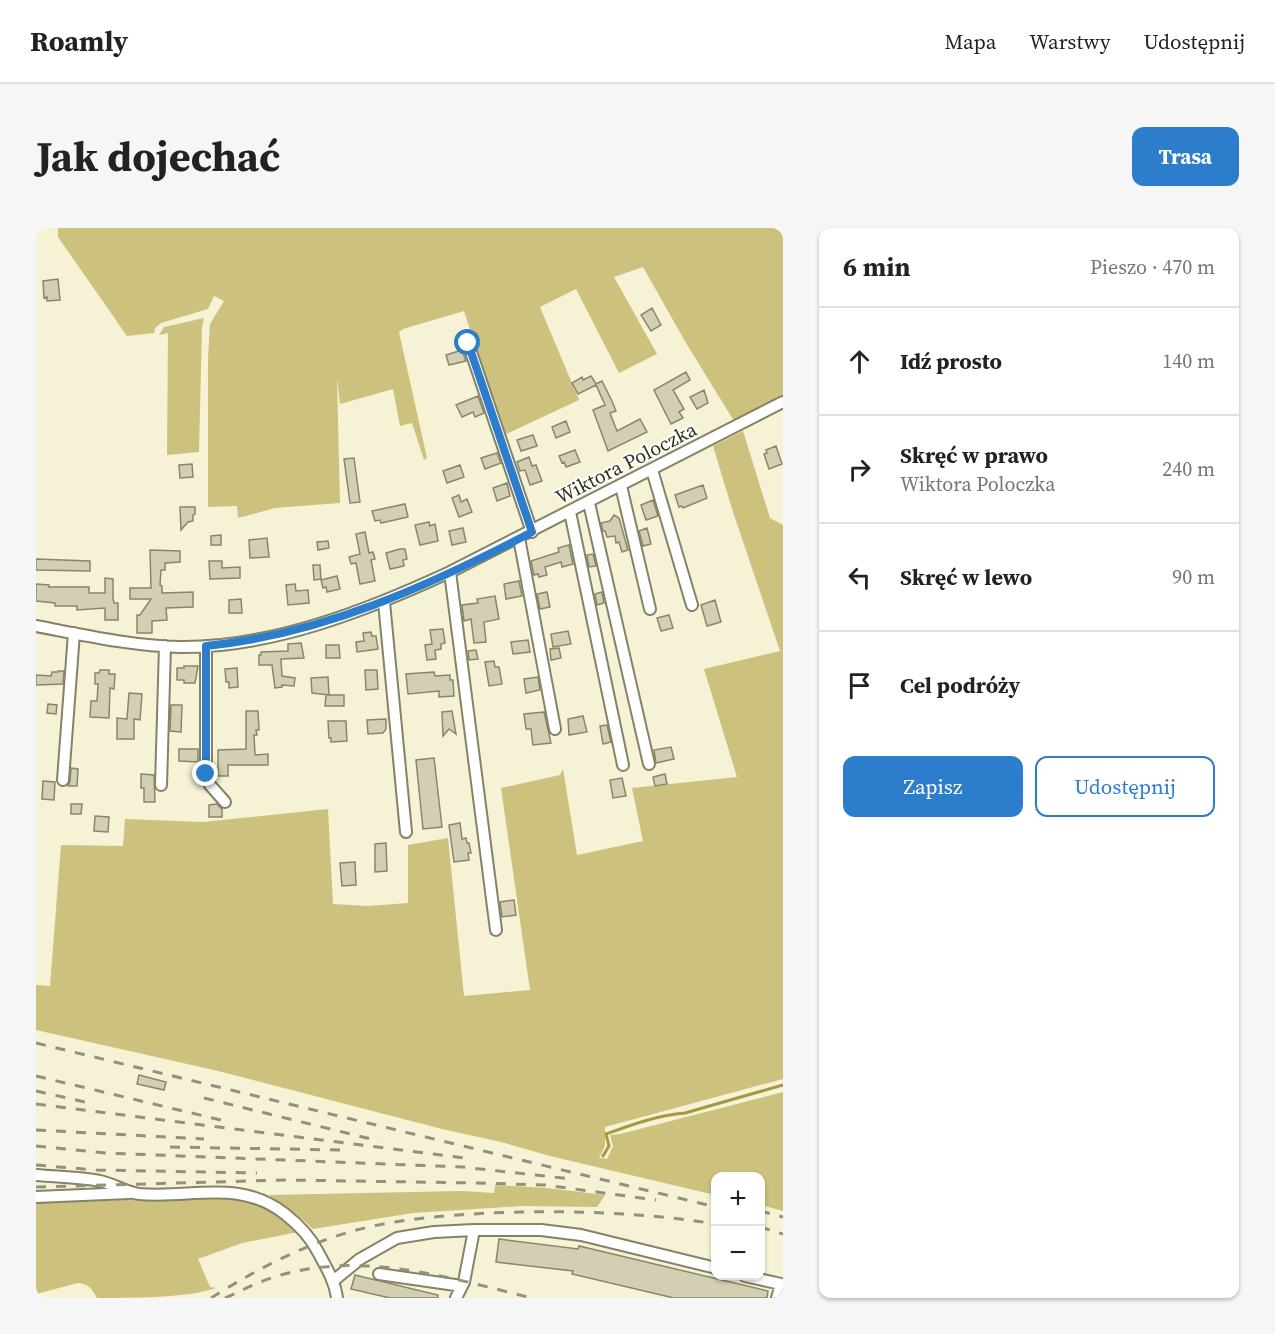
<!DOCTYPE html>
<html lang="pl">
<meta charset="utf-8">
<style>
body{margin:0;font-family:"Source Serif 4",serif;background:#f6f6f6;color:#222}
.controls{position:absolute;right:18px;bottom:18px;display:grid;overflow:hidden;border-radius:12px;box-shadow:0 2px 4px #0004}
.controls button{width:54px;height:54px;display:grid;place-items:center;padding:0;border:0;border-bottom:2px solid #e0e0e0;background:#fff;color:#222;font:30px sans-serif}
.stop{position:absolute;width:18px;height:18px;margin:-14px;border:4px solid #2c7dcc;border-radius:50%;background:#fff}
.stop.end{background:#2c7dcc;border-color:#fff;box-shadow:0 2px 6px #0008}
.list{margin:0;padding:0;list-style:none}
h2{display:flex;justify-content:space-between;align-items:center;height:78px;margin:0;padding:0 24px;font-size:26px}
h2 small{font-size:20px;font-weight:400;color:#767676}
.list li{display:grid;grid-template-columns:39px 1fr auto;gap:18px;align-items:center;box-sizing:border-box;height:108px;padding:0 24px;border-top:2px solid #e0e0e0}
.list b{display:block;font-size:22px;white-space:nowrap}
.list p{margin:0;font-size:20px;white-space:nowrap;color:#767676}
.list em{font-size:20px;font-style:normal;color:#767676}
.actions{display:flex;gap:12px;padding:18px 24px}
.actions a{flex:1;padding:14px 0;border:2px solid #2c7dcc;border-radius:12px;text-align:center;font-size:21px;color:#2c7dcc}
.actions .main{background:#2c7dcc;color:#fff}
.icon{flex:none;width:33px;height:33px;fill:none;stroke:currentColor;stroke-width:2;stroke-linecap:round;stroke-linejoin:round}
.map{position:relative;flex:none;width:747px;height:1070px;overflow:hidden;border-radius:12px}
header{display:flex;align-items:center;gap:36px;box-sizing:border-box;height:84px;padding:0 30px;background:#fff;border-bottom:2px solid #e0e0e0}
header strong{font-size:28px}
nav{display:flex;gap:33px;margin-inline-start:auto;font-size:21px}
.intro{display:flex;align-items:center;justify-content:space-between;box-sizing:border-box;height:144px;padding:0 36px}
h1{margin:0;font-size:42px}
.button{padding:15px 27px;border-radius:12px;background:#2c7dcc;color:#fff;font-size:21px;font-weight:700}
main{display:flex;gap:36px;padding:0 36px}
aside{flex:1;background:#fff;border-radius:12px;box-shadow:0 2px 4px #0004}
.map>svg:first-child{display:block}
</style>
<header>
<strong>Roamly</strong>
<nav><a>Mapa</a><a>Warstwy</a><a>Udostępnij</a></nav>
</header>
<div class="intro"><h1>Jak dojechać</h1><a class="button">Trasa</a></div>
<main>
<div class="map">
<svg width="747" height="1070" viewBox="0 0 747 1070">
<rect width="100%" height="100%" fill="#f6f2d5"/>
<path fill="#ccc27d" d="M22 0H747V167L698 193 650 115 607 39 578 49 621 126 583 145 540 61 504 79 543 172 468 207 428 83 367 101 363 104 391 230 388 232 376 195 364 198 357 161 304 176 301 150 304 275 239 280 202 290 201 278 172 279V130L174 96 188 73 178 68 172 81 125 95 119 100 118 105 91 108 22 9Z
M168 90 166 100 163 224 131 227 132 105 123 107 128 99Z
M707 203 734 290 747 297V851L569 899V918L563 930 571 931 577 918 574 907 584 906 747 864V983L725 977 724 948H680L679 967 514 928 465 914 406 901 178 842 0 802V757L14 758 25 617 87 618 89 591 167 594 292 581 297 676 332 678 372 675V617L412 610 428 768 494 762 465 560 524 547 527 541 541 627 607 613 596 560 701 549 668 441 744 423 696 281 677 218Z
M459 957 511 960 569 967 561 979 486 978 377 985 277 1001 265 990 233 967 425 963 458 965Z
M200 968 228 978 262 1004 206 1015 162 1031 174 1059 180 1060C153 1070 93 1070 61 1070 56 1061 53 1056 42 1055L0 1066V975Z"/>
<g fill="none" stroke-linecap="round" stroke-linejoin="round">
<path stroke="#a49840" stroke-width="3" d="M567 928 573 918 570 906C595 897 622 887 649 885L747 857"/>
</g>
<path fill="#d3cfb3" stroke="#8a866b" stroke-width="1.5" d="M22 51 24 72 11 73V69L8 70 7 53Z
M616 80 625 97 615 103 605 87Z
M426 122 430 133 413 137 410 127Z
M650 144 654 152 637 162 648 181 643 184 647 190 635 196 618 162Z
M555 148 560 156 566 153 576 173 580 183 574 185 581 203 604 191 611 204 572 223 557 182 569 177 560 157 542 166 536 155 546 149 547 152Z
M668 162 672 175 661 181 654 169Z
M442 168 448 185 439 189 437 184 426 189 420 177Z
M530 193 534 204 520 210 516 199Z
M497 207 501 218 485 223 481 212Z
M740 218 746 236 733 241 728 226 731 225 730 222Z
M539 222 544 234 530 239 528 234 526 235 523 228Z
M461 225 465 235 449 241 445 230Z
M493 229 496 238 500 237 506 253 494 257 489 242 484 243 481 234Z
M318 230 324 274 314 275 308 231Z
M156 236 157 249 144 250 143 237Z
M424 237 428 249 411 255 407 243Z
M471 255 474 268 461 273 457 260Z
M667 257 671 270 647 280 646 278 643 279 639 267Z
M423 267 425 274 431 271 436 284 423 289 416 270Z
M617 272 622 288 610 292 605 277Z
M369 276 372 289 345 295 344 292 339 293 336 283Z
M144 279H159V286L157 287V293L152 294 145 302Z
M578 287 583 290 592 322 586 324 583 314 580 315 579 308 571 309 569 303H567L565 295 574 293Z
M393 294 394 298 399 296 402 313 384 317 379 297Z
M427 300 430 314 416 317 413 303Z
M611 300 615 316 607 318 603 303Z
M329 304 333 325 337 324 339 331 335 332 339 353 324 356 320 335 315 336 313 329 324 326 320 306Z
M185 307V317H175V308Z
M231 310 233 329 214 330 213 312Z
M292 313 293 320 282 322 281 314Z
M533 317 537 336 526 339 525 334 509 339 511 347 503 349 502 346 498 347 495 333 523 324 522 320Z
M364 321H369L371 331 367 332 368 338 354 341 350 325Z
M114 322 144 323V334L129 335V342H125L124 357 126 358V365L157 364V379L130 380 131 392 116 393V405H101V387H104L115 371H94V360H115Z
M557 326 560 338 553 339 551 327Z
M0 331 54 333V343L0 342Z
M173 333H186V340L204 339V350L174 351Z
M277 337H284L285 351 278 352Z
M301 348 304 361 291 364 290 359 287 360 285 352Z
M69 350 77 351V370L78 375H82V392H69V380L41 382V378H19V375L0 373V356L13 357V359H53V365H69Z
M483 353 486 368 470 371 468 356Z
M259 356 260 363 272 362 273 375 252 377 250 357Z
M511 364 514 379 504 381 501 366Z
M566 364 568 375 561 377 559 366Z
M459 368 463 391 448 394 450 414 438 415 435 391 428 393 426 377 442 375 441 371Z
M205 371 206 385H193V372Z
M679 372 685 394 671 398 665 377Z
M633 387 637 400 625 403 621 390Z
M407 401 409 415 405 416V421L399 422 400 431 391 432 389 417 396 416 394 402Z
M532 403 535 416 517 419 515 406Z
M335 404 336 408H340L342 421 321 424 320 414 328 413 327 405Z
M492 412 494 424 477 426 475 414Z
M265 415 268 430 245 431 246 448 259 450 258 458 246 457V459L239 460 236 437H223V427H225V424L252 423V416Z
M290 417H303L304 430H290Z
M523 420 525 430 515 432 514 421Z
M440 422 442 431 433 432 432 423Z
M458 433 459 439H463L466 456 453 458 449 434Z
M148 438H162L159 455H148V452H141V440H148Z
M201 440 202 459 193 460V454H190L189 441Z
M64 442H73V446H79L78 461 74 460 73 490 54 489 55 473H61L62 456H59V445H63Z
M329 442H341L342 461 330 462Z
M22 443H28L27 456 0 457V447L15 448 16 444H22Z
M398 444 399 448 414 447V452H417L418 468 403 469V463L372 466 370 446Z
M292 449 293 467 276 465 275 450Z
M502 449 504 462 490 465 488 451Z
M93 465 106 466 104 492 98 491V511H81V490L91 491Z
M290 467H308V478H289Z
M12 476 21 477 20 486 11 485Z
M135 477H146L145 504 134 503Z
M210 483H222L223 502H220L221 507H218L219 527 232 526V537H192V548H182V522L210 521Z
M416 483 420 506 413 501 407 508 406 484Z
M508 484 515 515 497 517 495 501H490L488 486Z
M547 488 551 504 533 507 532 491Z
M350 491V501L347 505 332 506 331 492Z
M292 493H310L311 513 295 514V510H293Z
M571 497 575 514 567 516 564 498Z
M635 519 638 531 620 535 618 522Z
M143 521H162V534L143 533Z
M398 530 406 599 387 601 380 532Z
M35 540 42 541 41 558H32L34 553Z
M105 546 118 547 119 574H108V560H105Z
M629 546 631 556 619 558 617 549Z
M586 550 590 568 577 570 574 552Z
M7 553 19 554 18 572 6 571Z
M35 576H46L45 586H35Z
M181 576 186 581V589H173V577Z
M59 588 73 589 72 604 58 603Z
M424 595 426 611 430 610 431 615H433L435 625H432L433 632 418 634 413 597Z
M350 615 351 643 339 644V616Z
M319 634 320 657 306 658 304 635Z
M478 672 480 687 466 689 464 674Z
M103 847 130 854 128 862 101 856Z
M463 1011 542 1021 543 1018 732 1063 731 1070H638L536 1046 537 1043 460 1034Z
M319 1047 402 1067V1070H354L315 1061Z"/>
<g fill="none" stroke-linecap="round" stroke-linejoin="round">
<defs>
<path id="minor" d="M432 115 496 304
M616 242 656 377
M585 258 614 381
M553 275 613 536
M534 284 587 537
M483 310 519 501
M414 344 460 702
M348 374 370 604
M0 398C47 407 96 418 144 419 236 420 332 382 414 344L747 174
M170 418V546L174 557 189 574
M27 552 38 405
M125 557 129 418
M0 947C21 949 43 949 64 953 78 956 89 964 103 966 155 971 203 950 249 986 263 997 274 1008 282 1024 290 1039 299 1053 301 1070
M0 969 93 965
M343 1046 426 1058
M709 1048 745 1056 741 1070
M297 1053 324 1031 361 1010 398 1004 438 1002H505L545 1007 680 1040
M420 1070 428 1054 438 1002"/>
</defs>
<use href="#minor" stroke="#868267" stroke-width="14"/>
<use href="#minor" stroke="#fff" stroke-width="10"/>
<path stroke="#93907c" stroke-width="3" stroke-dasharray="10 10" stroke-linecap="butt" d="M0 815 680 979
M0 848 189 893
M0 863 58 876
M168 870 343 913
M0 876 436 931
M0 902 168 911
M0 918 70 925 426 939 536 951
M134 919 305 922
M0 937 60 942 221 945
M0 959 250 952 442 955 509 957 620 972
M724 983 747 989
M724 999 747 1006
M175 1070C218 1043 261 1020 310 1005 356 991 405 988 453 985 530 982 604 984 680 996
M189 1070C205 1063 220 1055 235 1050 323 1021 410 1049 496 1070"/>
</g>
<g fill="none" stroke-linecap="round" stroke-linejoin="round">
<path stroke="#2c7dcc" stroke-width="8" d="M170 546V418C287 406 393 358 496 304L432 115"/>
</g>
<g text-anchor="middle" stroke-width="4.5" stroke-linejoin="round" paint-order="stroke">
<g font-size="20" fill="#323125" stroke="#fffef9">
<text transform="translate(590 235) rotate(-27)" y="7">Wiktora Poloczka</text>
</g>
</g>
</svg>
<div class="controls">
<button>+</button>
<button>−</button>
</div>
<div class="stop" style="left:432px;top:115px"></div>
<div class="stop end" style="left:170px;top:546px"></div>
</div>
<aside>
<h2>6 min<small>Pieszo · 470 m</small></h2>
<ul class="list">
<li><svg class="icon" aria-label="ahead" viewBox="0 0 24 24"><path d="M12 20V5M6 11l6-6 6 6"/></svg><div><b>Idź prosto</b></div><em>140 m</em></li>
<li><svg class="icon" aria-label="right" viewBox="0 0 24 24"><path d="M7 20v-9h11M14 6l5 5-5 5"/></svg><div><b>Skręć w prawo</b><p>Wiktora Poloczka</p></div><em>240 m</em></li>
<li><svg class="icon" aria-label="left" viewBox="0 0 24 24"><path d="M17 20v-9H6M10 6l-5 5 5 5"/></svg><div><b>Skręć w lewo</b></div><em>90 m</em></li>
<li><svg class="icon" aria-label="arrive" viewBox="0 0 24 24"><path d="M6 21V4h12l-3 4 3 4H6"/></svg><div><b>Cel podróży</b></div></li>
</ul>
<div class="actions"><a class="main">Zapisz</a><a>Udostępnij</a></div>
</aside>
</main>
